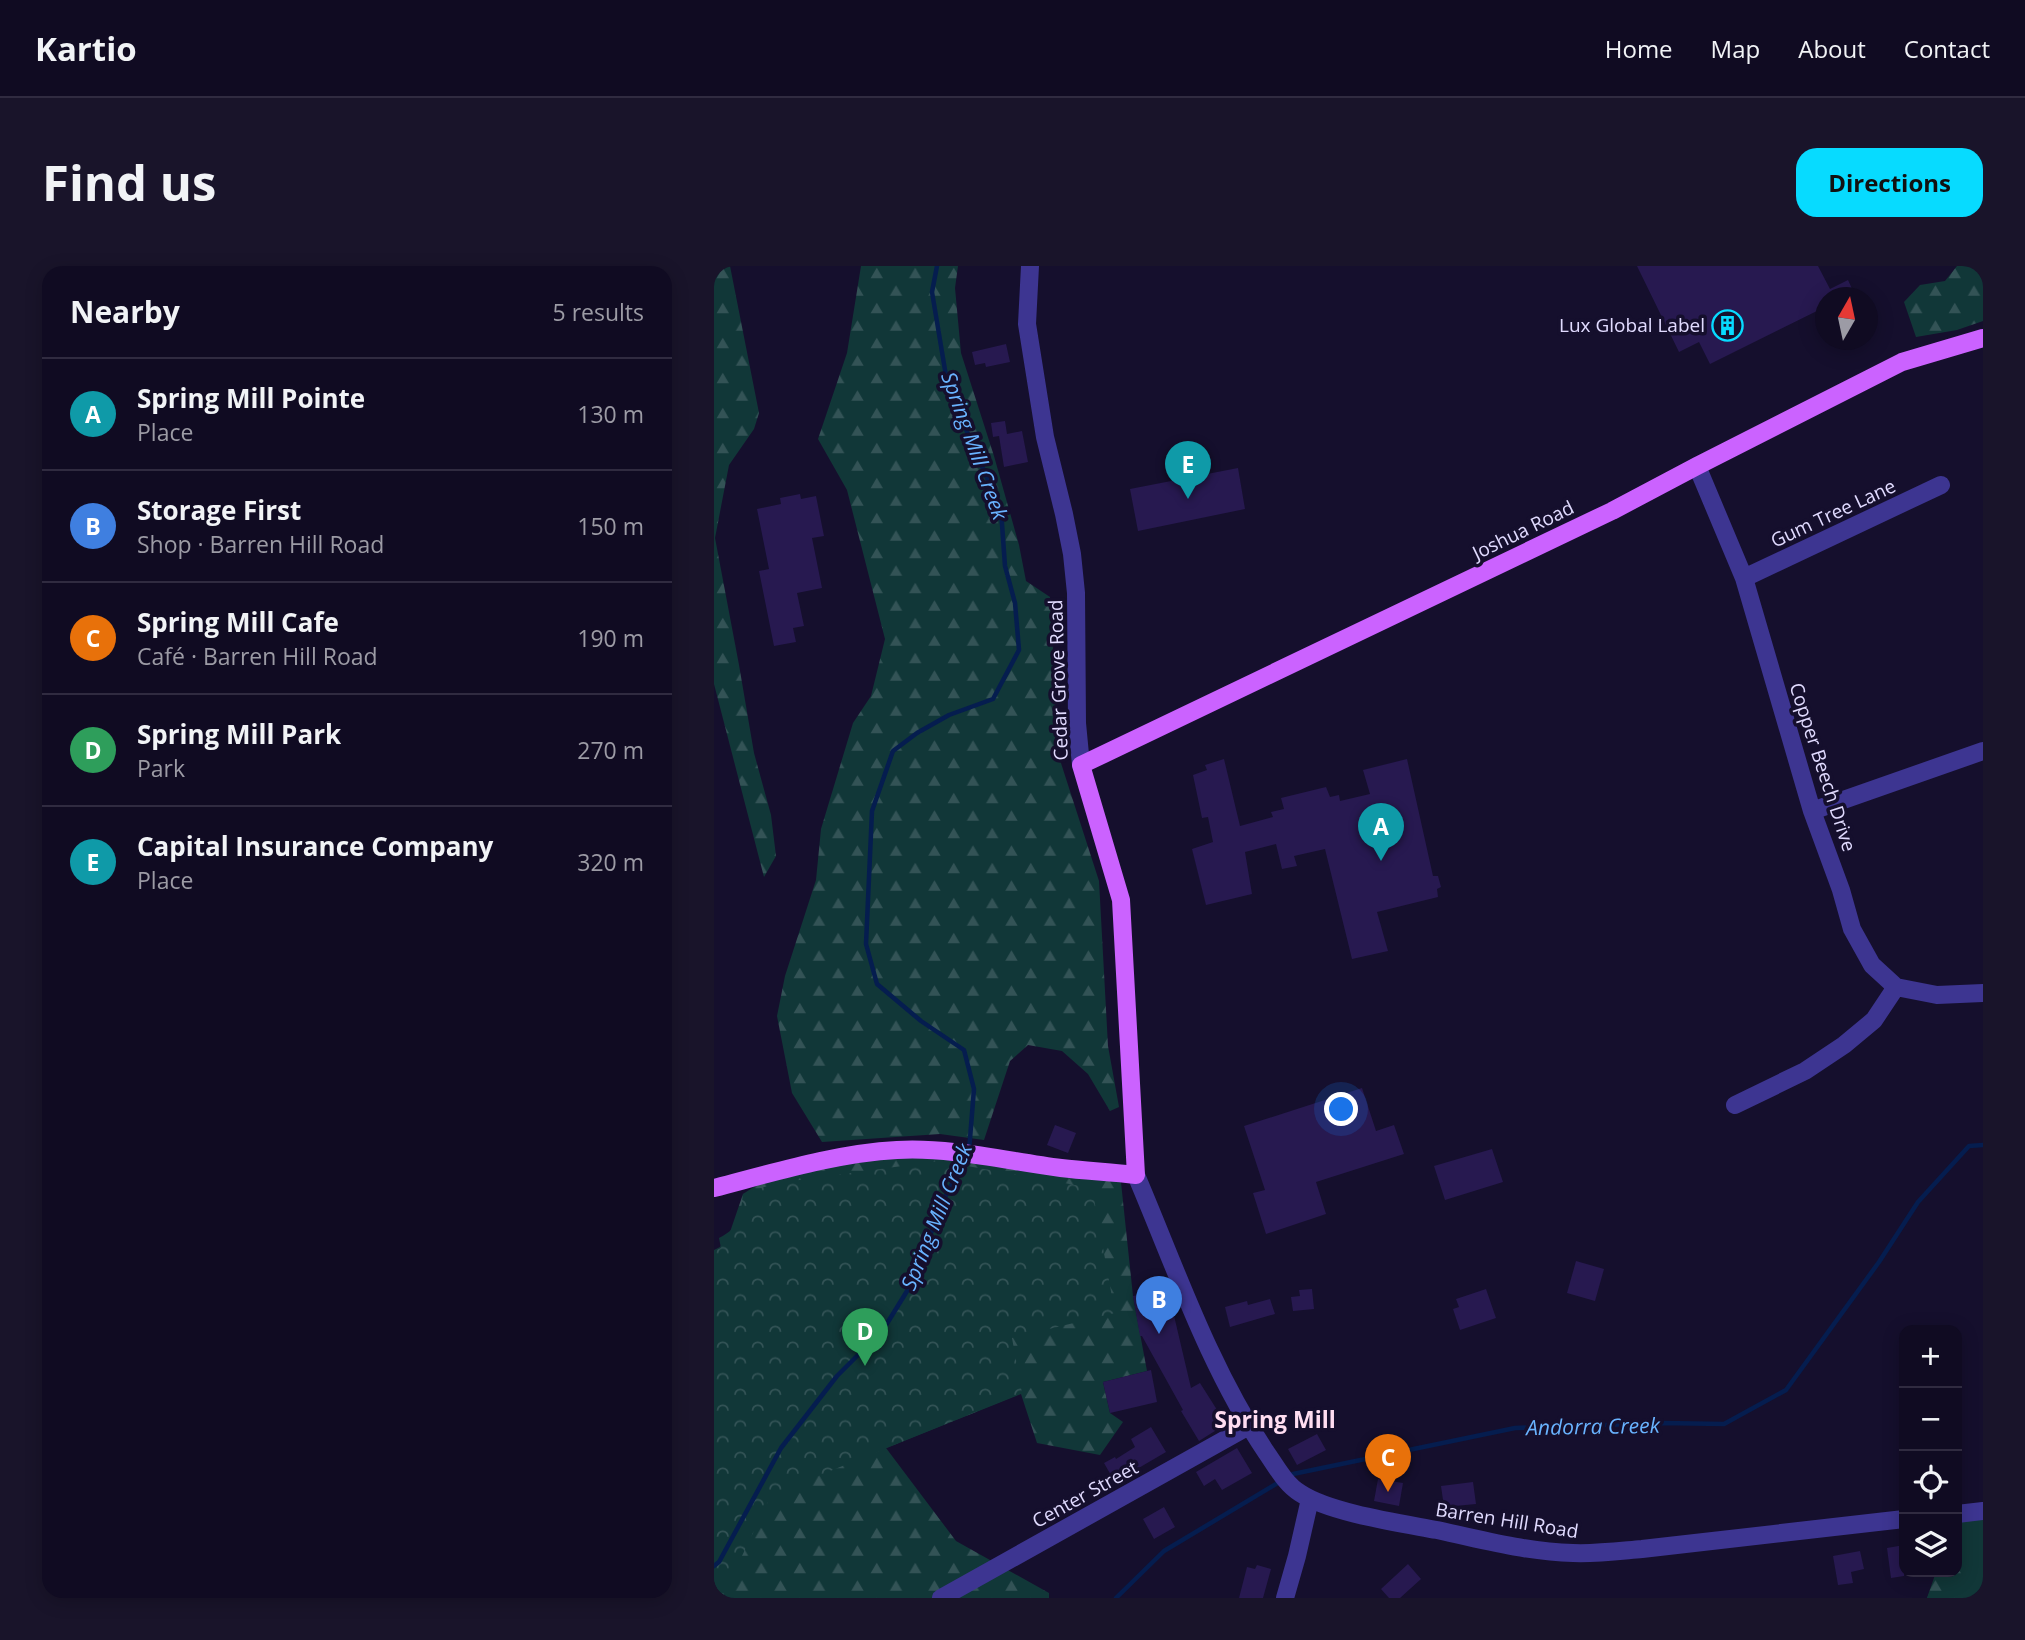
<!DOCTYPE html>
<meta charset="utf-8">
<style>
body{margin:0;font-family:"Open Sans",sans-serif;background:#19142a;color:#f1f3f6}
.controls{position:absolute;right:21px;bottom:21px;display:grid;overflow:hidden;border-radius:14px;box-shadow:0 4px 18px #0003}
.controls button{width:63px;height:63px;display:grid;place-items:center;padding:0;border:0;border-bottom:2px solid #302b40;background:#100b22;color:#f1f3f6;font:35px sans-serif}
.compass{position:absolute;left:1101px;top:21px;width:63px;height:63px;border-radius:50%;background:#100b22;box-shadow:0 4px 18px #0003;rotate:9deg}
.you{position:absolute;left:628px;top:844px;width:24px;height:24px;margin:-18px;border:5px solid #fff;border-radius:50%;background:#1a73e8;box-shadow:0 0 0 10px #1a73e833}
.badge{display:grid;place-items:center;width:46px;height:46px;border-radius:50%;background:#07dbff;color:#fff;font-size:23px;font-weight:700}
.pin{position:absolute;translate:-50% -58px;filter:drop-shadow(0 2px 4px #0008)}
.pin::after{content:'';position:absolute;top:37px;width:24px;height:21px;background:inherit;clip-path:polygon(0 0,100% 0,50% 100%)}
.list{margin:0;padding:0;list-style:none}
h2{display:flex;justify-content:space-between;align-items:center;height:91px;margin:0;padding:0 28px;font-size:30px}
h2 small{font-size:23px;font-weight:400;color:#9c9ba5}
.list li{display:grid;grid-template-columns:46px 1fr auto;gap:21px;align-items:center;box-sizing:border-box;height:112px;padding:0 28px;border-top:2px solid #302b40}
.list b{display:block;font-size:26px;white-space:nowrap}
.list p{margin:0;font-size:23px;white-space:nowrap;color:#9c9ba5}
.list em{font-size:23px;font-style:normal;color:#9c9ba5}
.icon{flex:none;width:38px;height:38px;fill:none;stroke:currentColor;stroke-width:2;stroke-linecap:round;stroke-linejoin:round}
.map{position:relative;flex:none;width:1269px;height:1332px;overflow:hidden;border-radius:21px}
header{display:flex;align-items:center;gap:42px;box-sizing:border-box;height:98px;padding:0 35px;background:#100b22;border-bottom:2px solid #302b40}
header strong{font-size:33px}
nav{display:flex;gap:38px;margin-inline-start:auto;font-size:24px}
.intro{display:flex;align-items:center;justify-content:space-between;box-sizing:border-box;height:168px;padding:0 42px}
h1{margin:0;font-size:49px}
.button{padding:18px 32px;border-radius:21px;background:#07dbff;color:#111;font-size:24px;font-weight:700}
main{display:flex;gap:42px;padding:0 42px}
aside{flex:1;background:#100b22;border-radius:21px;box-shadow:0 4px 18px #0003}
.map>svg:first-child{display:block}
</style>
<header>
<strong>Kartio</strong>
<nav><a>Home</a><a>Map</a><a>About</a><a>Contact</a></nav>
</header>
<div class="intro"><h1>Find us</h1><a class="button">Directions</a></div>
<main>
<aside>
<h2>Nearby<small>5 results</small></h2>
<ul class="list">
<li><span class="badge" style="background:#0f9aa8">A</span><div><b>Spring Mill Pointe</b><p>Place</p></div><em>130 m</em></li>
<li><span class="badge" style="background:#3f7fe0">B</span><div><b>Storage First</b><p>Shop · Barren Hill Road</p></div><em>150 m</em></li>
<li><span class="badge" style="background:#e8710a">C</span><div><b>Spring Mill Cafe</b><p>Café · Barren Hill Road</p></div><em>190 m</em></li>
<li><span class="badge" style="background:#2e9e5b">D</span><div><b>Spring Mill Park</b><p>Park</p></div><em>270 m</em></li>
<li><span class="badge" style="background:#0f9aa8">E</span><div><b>Capital Insurance Company</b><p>Place</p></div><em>320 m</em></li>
</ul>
</aside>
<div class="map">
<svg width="1269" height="1332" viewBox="0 0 1269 1332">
<defs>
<pattern id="forest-firs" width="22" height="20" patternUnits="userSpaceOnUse" patternTransform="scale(1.75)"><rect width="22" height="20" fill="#113738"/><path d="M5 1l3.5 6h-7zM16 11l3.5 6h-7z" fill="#335356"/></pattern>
<pattern id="park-crowns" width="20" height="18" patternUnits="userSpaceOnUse" patternTransform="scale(1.75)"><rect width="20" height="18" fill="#113738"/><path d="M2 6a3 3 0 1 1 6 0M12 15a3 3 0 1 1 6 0" fill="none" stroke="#335356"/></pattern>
</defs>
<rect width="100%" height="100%" fill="#150f2d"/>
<path fill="#113738" d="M1269 1245V1332H1213L1224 1306H1243V1248Z"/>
<path fill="url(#forest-firs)" d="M0 0H16L45 147 40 163 15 199 1 272 25 399 40 487 57 549 62 590 50 611 0 418Z
M147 0H244L241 22 247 87 280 190 305 279 312 315 336 331 345 491 385 615 394 780 405 841 396 845 374 808 348 785 314 779 296 795 270 874 226 868 108 876 78 827 63 750 71 710 102 614 107 563 139 457 157 430 171 373 133 224 104 173 133 87Z
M1243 0H1269V55L1243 64 1202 71 1190 36 1206 19 1231 15Z
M152 887 406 907 419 1030 433 1105 389 1116 396 1147 409 1156 386 1189 323 1177 307 1128 172 1182 242 1275 335 1327V1332H0V984L6 981 16 966 29 928 64 905Z
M1243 1279 1251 1316 1246 1332H1213L1222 1306H1243Z"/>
<path fill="url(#park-crowns)" d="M225 895 378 922 401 1047 298 1072 308 1127 57 1229 8 1332H0V985L7 982 5 972C27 961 26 950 29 928L63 917Z"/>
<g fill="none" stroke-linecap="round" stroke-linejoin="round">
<path stroke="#051d4f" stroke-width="4.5" d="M223 0 218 26 234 122 287 244 291 300 301 337 305 384 279 433 235 449 203 467 179 485 158 545 152 678 163 718 207 755 250 784 260 823 255 885
M574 1211 579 1208 801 1162 948 1157 1010 1158 1072 1124 1165 996 1204 936 1255 880 1269 879
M0 1300 5 1296 67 1182 123 1110 169 1064 198 1017 230 933 251 893
M402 1332 450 1285 567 1215"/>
</g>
<path fill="#271950" d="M923 0H1104L1116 23 1134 14 1140 27 1131 32H1111V41L996 98 985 76 965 86Z
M292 78 296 96 272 101 271 97 261 99 258 86Z
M291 155 293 168 308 165 314 196 290 201 285 170 279 171 277 157Z
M524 202 531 243 424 265 416 223Z
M86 228 87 233 102 230 110 270 98 272 108 322 83 327 90 360 79 362 82 376 60 380 45 305 55 303 43 243 67 238 66 232Z
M510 493 526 560 559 551 557 546 570 543 567 532 612 521 616 531 625 529 626 535 656 528 649 504 693 493 719 610H724L727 621 723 623 724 631 663 646 674 685 638 693 611 583 580 590 583 600 568 603 562 578 531 586 538 628 492 639 478 583 499 576 494 551 488 552 479 509 493 504 491 499Z
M648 822 662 865 680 859 690 888 602 916 612 948 552 968 539 927 551 924 530 860Z
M341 859 362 867 354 887 333 879Z
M778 883 789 916 731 934 720 900Z
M862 995 890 1003 881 1035 853 1027Z
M598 1023 600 1043 579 1045 577 1031 586 1030 585 1024Z
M772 1023 782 1052 746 1064 739 1043 745 1041 742 1033Z
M454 1024 477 1122 486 1117 512 1158 485 1175 467 1145 469 1144 428 1070H426L419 1030Z
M556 1033 561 1048 516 1061 511 1041 533 1035 534 1039Z
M437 1104 443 1136 396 1147 389 1116Z
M437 1161 452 1186 423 1203 424 1205 402 1218 390 1197 401 1191 402 1193 421 1181 417 1173Z
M603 1168 612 1184 583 1199 574 1183Z
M523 1182 538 1207 508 1224 501 1213 490 1220 482 1206Z
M664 1213 689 1217 685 1240 660 1235Z
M759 1216 762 1238 730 1241 727 1220Z
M450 1241 461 1261 440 1273 429 1253Z
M1190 1279V1310L1177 1312 1173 1282Z
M1146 1285 1150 1303 1137 1306 1139 1317 1124 1319 1119 1290Z
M694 1298 707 1313 686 1332H675L667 1323Z
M543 1299 557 1303 549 1332H525L533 1301 541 1303Z"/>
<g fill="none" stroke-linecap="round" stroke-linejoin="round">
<path stroke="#3d3591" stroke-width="18" d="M316 0 313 58 331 171 350 248 358 288 362 327 363 457 367 499
M983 200 1030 312 1098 545 1127 624 1138 663 1158 699 1182 721 1223 729 1269 727
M1030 312 1227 219
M1098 545 1269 485
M1021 839 1091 805 1130 779 1160 754 1182 721
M422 909C462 1003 495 1101 552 1186 562 1200 571 1218 586 1227 616 1247 686 1257 723 1264 768 1274 814 1286 859 1287 882 1288 905 1285 928 1283L1190 1253
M1243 1248 1269 1245
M227 1332 535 1160
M571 1332 583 1290 596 1233"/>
<path stroke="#cb62ff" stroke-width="18" d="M0 922C58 907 123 887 183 884 238 881 293 895 347 902 372 905 397 906 422 909L407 634 367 499 898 245 983 200 1188 96 1269 72"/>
</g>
<defs>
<symbol id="building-ring" viewBox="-11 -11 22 22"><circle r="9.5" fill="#150f2d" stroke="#07dbff" stroke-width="1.5"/><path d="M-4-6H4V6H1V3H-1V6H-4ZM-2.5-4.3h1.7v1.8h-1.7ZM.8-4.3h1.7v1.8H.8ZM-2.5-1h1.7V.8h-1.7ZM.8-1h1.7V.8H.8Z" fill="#07dbff"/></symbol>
</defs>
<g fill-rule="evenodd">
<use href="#building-ring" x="996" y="42" width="35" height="35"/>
</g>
<g text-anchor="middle" stroke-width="7" stroke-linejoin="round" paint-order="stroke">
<g font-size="19" fill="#e1dbff" stroke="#150f2d" text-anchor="end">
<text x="991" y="66">Lux Global Label</text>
</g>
<g font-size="19" fill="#e1dbff" stroke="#150f2d">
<text transform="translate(1119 247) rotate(-25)" y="7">Gum Tree Lane</text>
<text transform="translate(809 264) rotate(-26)" y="7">Joshua Road</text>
<text transform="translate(344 414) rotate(-92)" y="7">Cedar Grove Road</text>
<text transform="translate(1109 501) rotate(72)" y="7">Copper Beech Drive</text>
<text transform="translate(371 1228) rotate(-29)" y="7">Center Street</text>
<text transform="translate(793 1254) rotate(9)" y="7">Barren Hill Road</text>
</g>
<g font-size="21" font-style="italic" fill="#69b3ff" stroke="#150f2d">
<text transform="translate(260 180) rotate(70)" y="7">Spring Mill Creek</text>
<text transform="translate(223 951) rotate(-68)" y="7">Spring Mill Creek</text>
<text transform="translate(879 1161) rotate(-1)" y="7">Andorra Creek</text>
</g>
<g font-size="23" font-weight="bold" fill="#ffddf1" stroke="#150f2d">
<text x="561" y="1162">Spring Mill</text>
</g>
</g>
</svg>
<div class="controls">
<button>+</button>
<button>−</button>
<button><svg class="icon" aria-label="locate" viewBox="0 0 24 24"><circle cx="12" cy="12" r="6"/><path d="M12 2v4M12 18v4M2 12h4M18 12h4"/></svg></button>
<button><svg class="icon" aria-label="layers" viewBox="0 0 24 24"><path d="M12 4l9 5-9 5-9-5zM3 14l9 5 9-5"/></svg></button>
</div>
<svg class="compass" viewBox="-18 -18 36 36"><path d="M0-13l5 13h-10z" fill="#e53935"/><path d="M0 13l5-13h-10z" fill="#9c9ba5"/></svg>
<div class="you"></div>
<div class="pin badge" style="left:667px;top:595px;background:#0f9aa8">A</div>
<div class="pin badge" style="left:445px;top:1068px;background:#3f7fe0">B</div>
<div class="pin badge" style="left:674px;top:1226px;background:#e8710a">C</div>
<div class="pin badge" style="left:151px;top:1100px;background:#2e9e5b">D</div>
<div class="pin badge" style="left:474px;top:233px;background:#0f9aa8">E</div>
</div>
</main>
